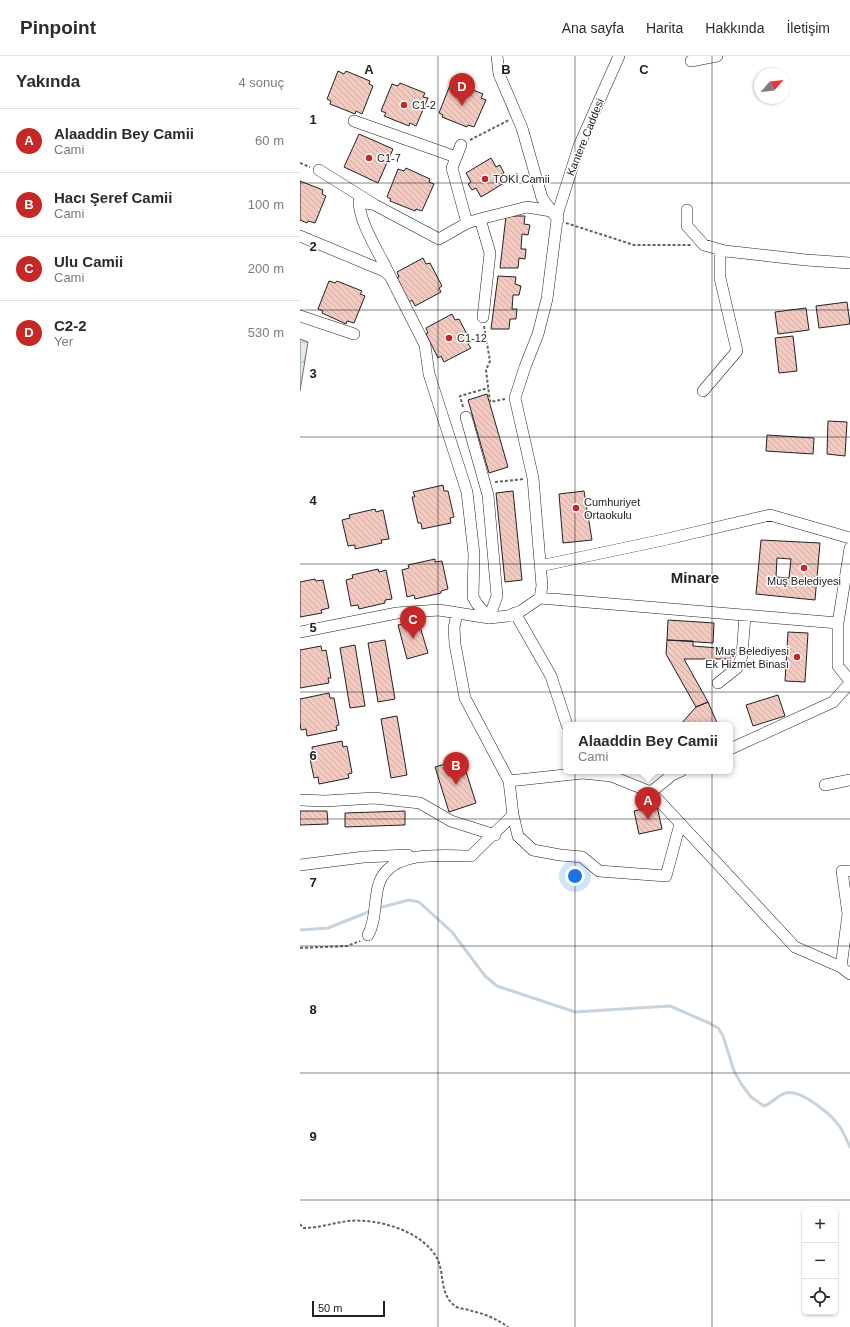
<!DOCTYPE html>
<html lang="tr">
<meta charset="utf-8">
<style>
body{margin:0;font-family:Helvetica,sans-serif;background:#f7f7f7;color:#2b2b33}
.controls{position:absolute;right:12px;bottom:12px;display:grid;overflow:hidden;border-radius:6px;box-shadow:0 1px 3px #0004}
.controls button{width:36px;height:36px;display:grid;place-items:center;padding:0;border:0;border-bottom:1px solid #e1e1e2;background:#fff;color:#2b2b33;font:20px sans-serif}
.compass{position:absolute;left:454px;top:12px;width:36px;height:36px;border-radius:50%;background:#fff;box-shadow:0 1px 3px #0004;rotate:62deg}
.scale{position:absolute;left:12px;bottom:10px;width:73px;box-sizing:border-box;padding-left:4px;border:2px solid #222;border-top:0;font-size:11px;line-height:14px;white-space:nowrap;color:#222;-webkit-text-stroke:3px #fff;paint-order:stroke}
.you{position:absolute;left:275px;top:820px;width:14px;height:14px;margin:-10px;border:3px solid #fff;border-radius:50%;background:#1a73e8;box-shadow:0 0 0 6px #1a73e833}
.badge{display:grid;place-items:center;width:26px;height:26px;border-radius:50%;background:#c62828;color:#fff;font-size:13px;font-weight:700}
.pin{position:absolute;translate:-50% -33px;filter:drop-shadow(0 1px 2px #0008)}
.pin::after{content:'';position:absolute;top:21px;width:14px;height:12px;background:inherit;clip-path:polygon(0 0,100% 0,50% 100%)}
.popup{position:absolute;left:263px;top:666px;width:170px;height:52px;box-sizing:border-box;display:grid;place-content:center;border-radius:6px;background:#fff;filter:drop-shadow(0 1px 3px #0005);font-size:13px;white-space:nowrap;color:#7c7c81}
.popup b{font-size:15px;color:#2b2b33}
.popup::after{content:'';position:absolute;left:50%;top:100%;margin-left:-8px;border:8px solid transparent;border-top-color:#fff}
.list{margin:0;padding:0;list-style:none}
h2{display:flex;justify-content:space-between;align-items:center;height:52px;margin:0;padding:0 16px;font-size:17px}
h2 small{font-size:13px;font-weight:400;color:#7c7c81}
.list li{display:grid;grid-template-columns:26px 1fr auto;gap:12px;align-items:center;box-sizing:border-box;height:64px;padding:0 16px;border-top:1px solid #e1e1e2}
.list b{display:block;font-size:15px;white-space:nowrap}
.list p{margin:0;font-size:13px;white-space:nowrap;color:#7c7c81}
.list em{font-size:13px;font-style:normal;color:#7c7c81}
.icon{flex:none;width:22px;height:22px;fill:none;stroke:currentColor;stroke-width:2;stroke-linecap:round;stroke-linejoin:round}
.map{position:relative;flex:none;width:550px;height:1271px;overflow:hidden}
header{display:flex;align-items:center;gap:24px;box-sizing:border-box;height:56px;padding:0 20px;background:#fff;border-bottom:1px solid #e1e1e2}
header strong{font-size:19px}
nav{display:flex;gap:22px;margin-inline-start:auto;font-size:14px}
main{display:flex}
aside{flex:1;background:#fff}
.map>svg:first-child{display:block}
</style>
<header>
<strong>Pinpoint</strong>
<nav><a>Ana sayfa</a><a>Harita</a><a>Hakkında</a><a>İletişim</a></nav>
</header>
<main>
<aside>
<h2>Yakında<small>4 sonuç</small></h2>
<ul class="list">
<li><span class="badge">A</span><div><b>Alaaddin Bey Camii</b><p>Cami</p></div><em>60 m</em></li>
<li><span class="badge">B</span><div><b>Hacı Şeref Camii</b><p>Cami</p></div><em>100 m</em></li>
<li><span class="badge">C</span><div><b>Ulu Camii</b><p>Cami</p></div><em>200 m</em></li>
<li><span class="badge">D</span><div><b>C2-2</b><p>Yer</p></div><em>530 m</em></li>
</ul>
</aside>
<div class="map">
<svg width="550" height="1271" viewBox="0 0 550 1271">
<defs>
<pattern id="forest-firs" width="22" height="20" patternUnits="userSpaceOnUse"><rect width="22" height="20" fill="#e0efe3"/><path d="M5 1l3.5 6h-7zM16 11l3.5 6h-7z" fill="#c0cdc2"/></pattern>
<pattern id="building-back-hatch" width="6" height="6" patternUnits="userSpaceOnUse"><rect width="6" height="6" fill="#f3c9c0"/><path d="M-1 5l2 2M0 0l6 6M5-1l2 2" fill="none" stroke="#d0aca5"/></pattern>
</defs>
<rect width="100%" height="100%" fill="#fff"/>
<path fill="url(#forest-firs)" stroke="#6f6f6f" d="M0 283 8 286 0 335Z"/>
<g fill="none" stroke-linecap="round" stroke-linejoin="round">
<path stroke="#c7d3dd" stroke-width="3" d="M78 852 109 844 119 846 152 876 185 920 197 930 275 956 370 950 409 967 418 972 423 980 434 1015 442 1029 451 1041 464 1050C472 1047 478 1039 486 1037 501 1033 532 1059 540 1071 544 1077 547 1085 550 1091
M0 874 28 872 71 855"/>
</g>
<path fill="url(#building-back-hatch)" stroke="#222" fill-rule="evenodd" d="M38 15 44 18 46 15 70 25 69 28 73 30 62 58 56 55 55 58 30 48 31 45 27 43Z
M100 27 125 37 123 41 128 42 116 70 110 67 109 70 84 60 86 57 81 55 92 28 98 30Z
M158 28 183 38 181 42 186 44 174 71 168 69 167 71 142 61 143 59 139 57 150 29 156 31Z
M59 78 93 93 78 127 44 111Z
M191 102 196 111 200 109 204 117 200 119 204 127 181 141 176 132 172 134 168 128 171 126 166 117Z
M106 112 130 123 129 126 134 128 122 155 116 153 115 155 90 145 91 143 87 141 98 113 104 115Z
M0 125 23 134 22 138 26 140 15 167 8 165 7 167 0 164Z
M206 160H225L224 168 230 169 228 179 222 178 221 193H226L225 203 219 202 218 212H200Z
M123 202 126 208 130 207 142 230 139 232 141 236 115 250 112 244 109 246 97 222 99 221 97 216Z
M198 220 216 221 215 228 221 230 219 239H213L212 253H217L216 263H210L209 273H191Z
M29 225 35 227 37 225 62 235 60 238 65 240 54 267 47 265 46 268 22 257 23 255 18 253Z
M547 246 550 268 519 272 516 250Z
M506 252 509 274 478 278 475 256Z
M152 258 155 264 159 263 171 286 168 288 171 292 144 306 141 300 138 302 126 278 128 277 126 272Z
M493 280 497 315 479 317 475 282Z
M187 338 208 411 189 417 168 344Z
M528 365 547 366 545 400 527 398Z
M467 379 514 382 513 398 466 395Z
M143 429 144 435H148L154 461 150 462 151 467 122 473 121 467H118L112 441H115L113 436Z
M213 435 222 524 205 526 196 437Z
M284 435 292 484 263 487 259 438Z
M75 453 76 456 83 454 89 483 81 484 82 487 55 493V489L48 490 42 464 50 462 49 459Z
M461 484 520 487 515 544 456 538ZM477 502 491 503 489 522 476 521Z
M135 503V506L142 505 148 533 141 535V537L115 543 114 539 107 541 102 514 109 512 108 509Z
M78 513 79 516 86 514 92 543 85 544V547L59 553 58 549 51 550 46 524 53 522 52 519Z
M15 523 16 525 23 524 29 552 21 554 22 557 0 561V526Z
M118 564 128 597 107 603 98 569Z
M368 564 414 567 413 587 367 584Z
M488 576 508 577 505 626 485 625Z
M85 584 95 643 78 646 68 587Z
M367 584 393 585V590L430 593 431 603H384L408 646 396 651 366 598Z
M55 589 65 650 50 652 40 592Z
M21 590 22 595 26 594 31 622H28L29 627 0 632V594Z
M29 637 30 642H34L39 669 36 670 37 674 7 680 6 673 1 674 0 667V643Z
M478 639 485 660 453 670 446 649Z
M408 646 418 669H380L396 651Z
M97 660 107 719 91 722 81 663Z
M42 685 43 691 47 690 52 717 48 718 49 722 19 728 18 721 14 722 9 698H13L12 691Z
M162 703 176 747 149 756 135 711Z
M357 750 362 773 339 778 334 755Z
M0 755H27L28 768 0 769Z
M105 755V769L45 771V757Z"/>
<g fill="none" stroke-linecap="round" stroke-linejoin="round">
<defs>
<path id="minor" d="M197 0 199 18 222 72 242 142 258 164
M391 5 417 0
M54 65 156 101
M161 89 152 112 167 167 180 163 190 197 183 261
M19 114 75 149 139 183 167 167
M70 148 59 145C59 167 80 198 89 218
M387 154V170L404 189 425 195 506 204 550 207
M180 163 227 151 251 155
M0 180 84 215 90 220 125 289 129 318 167 436 174 498 173 541 177 548 189 562
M0 260 54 278
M403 335 437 295 420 222V194
M166 361 188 439 197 540 189 562
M550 492 538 567V610L550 625
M240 510 363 484 470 459 550 482
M240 542 538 567
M157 557 154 572 155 588 165 642 209 725 283 717 311 720 351 736 495 891 541 911 550 918
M215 557 251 620 267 669
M0 576 97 557 139 554 189 562 208 560 221 555 240 542 242 530 233 422 215 342 225 311 238 278 247 243 258 156 279 90 319 0
M418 627 437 612 442 600 445 559
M430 693 533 646 550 627
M525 729 550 724
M351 736 372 719 381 715
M0 744 25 745 74 742 120 747 151 765 195 779
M213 759 218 780 233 794 260 799 282 801 299 815 366 820 380 768
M0 809 64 801 108 799
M68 879C76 865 74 847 78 831 87 793 140 800 171 800L213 759 209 725
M541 911 548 858 542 815H550"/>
</defs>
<use href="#minor" stroke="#222" stroke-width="12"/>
<path stroke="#646464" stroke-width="2" stroke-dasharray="3 2" stroke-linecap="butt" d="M170 84 209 64
M0 107 10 111
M266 167 334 189H391
M184 270 190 305 186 314 190 346 205 343
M163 351 160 340 188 332
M195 426 224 423
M0 892 47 890 60 885
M0 1168 3 1172C19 1172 33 1167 48 1165 78 1162 122 1175 137 1202 145 1218 139 1238 155 1250 159 1253 167 1253 172 1255 185 1258 197 1263 208 1271"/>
<use href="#minor" stroke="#fff" stroke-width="11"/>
</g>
<path fill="none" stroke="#222" stroke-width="1" stroke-opacity="0.55" d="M138 0V1271M275 0V1271M412 0V1271M0 127H550M0 254H550M0 381H550M0 508H550M0 636H550M0 763H550M0 890H550M0 1017H550M0 1144H550"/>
<g fill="#c62828" stroke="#fff" stroke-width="1.5">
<circle cx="104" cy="49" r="4"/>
<circle cx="69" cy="102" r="4"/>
<circle cx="185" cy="123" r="4"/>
<circle cx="149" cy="282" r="4"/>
<circle cx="276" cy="452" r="4"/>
<circle cx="504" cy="512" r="4"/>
<circle cx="497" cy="601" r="4"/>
</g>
<g text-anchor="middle" stroke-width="3" stroke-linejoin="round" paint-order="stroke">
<g font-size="11" fill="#222" stroke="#fff" text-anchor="start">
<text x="112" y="53">C1-2</text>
<text x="77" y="106">C1-7</text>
<text x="193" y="127">TOKİ Camii</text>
<text x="157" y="286">C1-12</text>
<text x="284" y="450">Cumhuriyet<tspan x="284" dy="13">Ortaokulu</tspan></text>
<text x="504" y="529" text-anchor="middle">Muş Belediyesi</text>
<text x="489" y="599" text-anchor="end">Muş Belediyesi<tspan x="489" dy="13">Ek Hizmet Binası</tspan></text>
</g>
<g font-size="11" fill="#222" stroke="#fff">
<text transform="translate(285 81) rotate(-68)" y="4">Kantere Caddesi</text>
</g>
<g font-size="15" font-weight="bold" fill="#222" stroke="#fff">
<text x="395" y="527">Minare</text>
</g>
</g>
<g font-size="13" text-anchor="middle" font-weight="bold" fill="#222" stroke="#fff" stroke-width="3" stroke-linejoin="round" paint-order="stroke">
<text x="69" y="18">A</text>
<text x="206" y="18">B</text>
<text x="344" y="18">C</text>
<text x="13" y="68">1</text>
<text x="13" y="195">2</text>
<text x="13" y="322">3</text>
<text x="13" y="449">4</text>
<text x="13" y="576">5</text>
<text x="13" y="704">6</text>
<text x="13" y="831">7</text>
<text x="13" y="958">8</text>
<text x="13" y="1085">9</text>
</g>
</svg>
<div class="controls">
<button>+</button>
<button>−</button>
<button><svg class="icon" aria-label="locate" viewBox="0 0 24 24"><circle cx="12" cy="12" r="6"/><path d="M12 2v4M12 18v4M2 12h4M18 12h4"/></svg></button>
</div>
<svg class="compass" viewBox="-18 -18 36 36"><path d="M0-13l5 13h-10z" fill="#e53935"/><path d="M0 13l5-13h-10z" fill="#7c7c81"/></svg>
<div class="scale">50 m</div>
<div class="you"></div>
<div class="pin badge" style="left:348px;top:764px">A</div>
<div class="popup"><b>Alaaddin Bey Camii</b>Cami</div>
<div class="pin badge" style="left:156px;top:729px">B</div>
<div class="pin badge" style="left:113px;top:583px">C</div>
<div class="pin badge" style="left:162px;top:50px">D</div>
</div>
</main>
